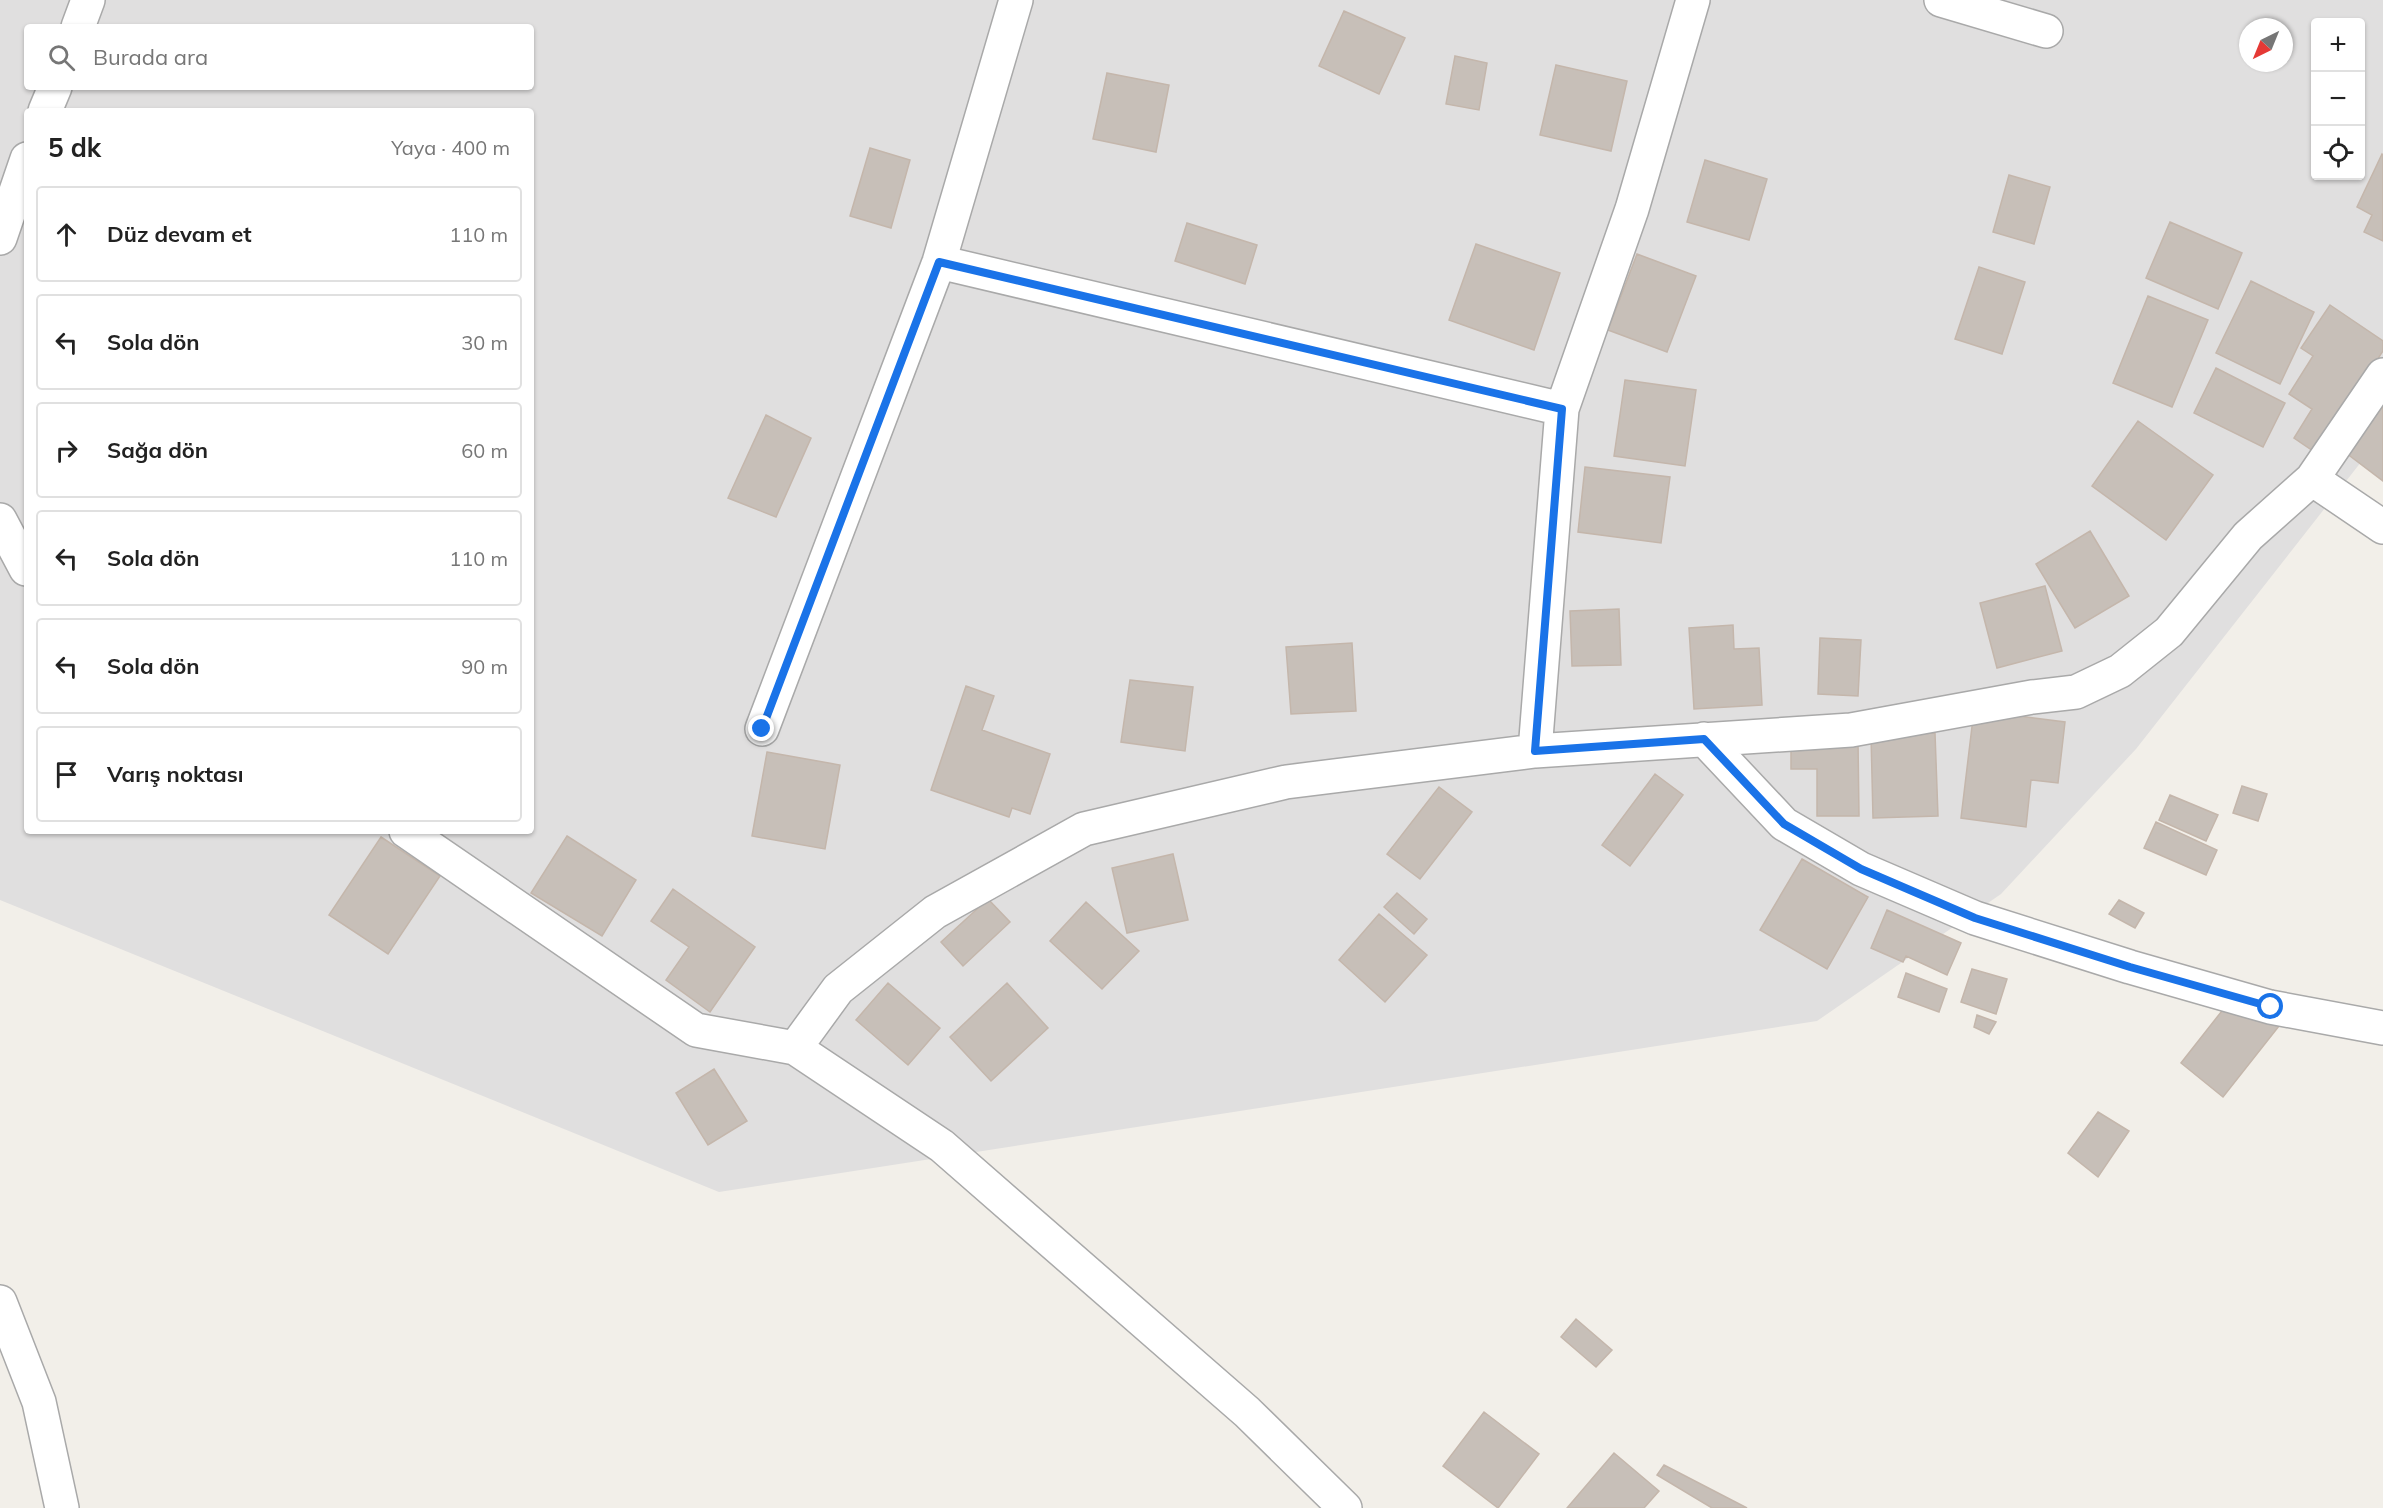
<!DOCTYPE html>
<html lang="tr">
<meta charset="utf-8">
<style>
body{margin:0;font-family:Mulish,sans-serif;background:#f6f6f6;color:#222}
.controls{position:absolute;right:18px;top:18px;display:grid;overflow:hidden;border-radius:6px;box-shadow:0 2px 4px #0004}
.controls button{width:54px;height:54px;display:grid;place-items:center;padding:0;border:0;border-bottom:2px solid #e0e0e0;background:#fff;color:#222;font:30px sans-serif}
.compass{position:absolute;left:2239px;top:18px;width:54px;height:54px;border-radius:50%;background:#fff;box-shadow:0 2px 4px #0004;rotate:223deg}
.stop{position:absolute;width:18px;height:18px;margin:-14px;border:4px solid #1a73e8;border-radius:50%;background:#fff}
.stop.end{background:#1a73e8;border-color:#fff;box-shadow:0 2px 6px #0008}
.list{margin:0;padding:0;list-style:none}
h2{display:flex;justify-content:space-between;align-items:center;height:78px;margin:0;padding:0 24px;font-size:26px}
h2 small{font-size:20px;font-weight:400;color:#767676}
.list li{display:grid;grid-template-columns:39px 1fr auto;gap:18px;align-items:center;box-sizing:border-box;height:96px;margin:0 12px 12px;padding:0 12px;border:2px solid #e0e0e0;border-radius:6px}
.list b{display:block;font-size:22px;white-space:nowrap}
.list em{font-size:20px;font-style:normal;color:#767676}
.icon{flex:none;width:33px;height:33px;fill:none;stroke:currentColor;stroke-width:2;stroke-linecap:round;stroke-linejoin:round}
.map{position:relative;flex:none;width:2383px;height:1508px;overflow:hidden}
.search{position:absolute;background:#fff;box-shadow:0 2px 4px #0004;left:24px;top:24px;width:510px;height:66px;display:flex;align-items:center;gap:15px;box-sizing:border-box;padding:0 21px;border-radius:6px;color:#767676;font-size:22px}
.panel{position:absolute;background:#fff;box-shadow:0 2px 4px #0004;left:24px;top:108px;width:510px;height:726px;border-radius:6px}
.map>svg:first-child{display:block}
</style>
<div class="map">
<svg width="2383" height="1508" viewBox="0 0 2383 1508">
<rect width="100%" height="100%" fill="#f2efe9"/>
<path fill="#e0dfdf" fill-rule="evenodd" d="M0 0H2383V434L2136 749 2001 894 1817 1021 719 1192 0 900ZM2316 22H2360V176H2316ZM27 27H531V87H27ZM2248 27H2284V63H2248ZM27 111H531V831H27Z"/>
<path fill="#c7bfb8" stroke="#c4b6ab" stroke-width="1.5" d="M1344 11 1405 38 1379 94 1319 66Z
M1455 56 1487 63 1479 110 1446 104Z
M1556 65 1627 81 1611 151 1540 135Z
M1107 73 1169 85 1156 152 1093 139Z
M870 148 910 160 891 228 850 216Z
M2382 154 2383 155V241L2364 232 2372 215 2357 207Z
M1705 160 1767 179 1749 240 1687 222Z
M2009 175 2050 187 2034 244 1993 232Z
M2170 222 2242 253 2218 309 2146 278Z
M1187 223 1257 245 1245 284 1175 261Z
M1476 244 1560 273 1534 350 1449 320Z
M1637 254 1696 276 1667 352 1608 330Z
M1979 267 2025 282 2002 354 1955 339Z
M2251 281 2314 312 2280 384 2216 353Z
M2148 296 2208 320 2172 407 2113 383Z
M2330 305 2383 341V351L2316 453 2294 438 2312 409 2289 394 2313 356 2301 348Z
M2216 368 2285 403 2263 447 2194 413Z
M1625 380 1696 390 1685 466 1614 456Z
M2383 402V481L2342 450Z
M766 415 811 438 776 517 728 498Z
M2138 421 2213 475 2166 540 2092 486Z
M1585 467 1670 477 1661 543 1578 532Z
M2090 531 2129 596 2075 628 2036 564Z
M2045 586 2062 651 1997 668 1980 603Z
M1619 609 1621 665 1572 666 1570 611Z
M1733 625 1734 649 1759 648 1762 705 1694 709 1689 628Z
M1820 638 1861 640 1858 696 1818 694Z
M1352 643 1356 711 1291 714 1286 647Z
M1130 680 1193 687 1185 751 1121 742Z
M966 686 994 696 982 730 1050 754 1030 814 1012 808 1009 817 931 790Z
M1974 710 2065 722 2058 783 2031 780 2026 827 1961 818Z
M1935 733 1938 816 1873 818 1871 735Z
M1791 740H1858L1859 816H1817V769H1791Z
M767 752 840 765 825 849 752 836Z
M1655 774 1683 795 1630 866 1602 845Z
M2242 786 2267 794 2258 821 2233 813Z
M1439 787 1472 812 1420 879 1387 854Z
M2170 795 2218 815 2206 841 2159 820Z
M2156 822 2217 850 2206 875 2144 848Z
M567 836 636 880 602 936 531 893Z
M381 837 440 876 388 954 329 915Z
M1173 854 1188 920 1127 933 1112 868Z
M1802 859 1868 897 1827 969 1760 930Z
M673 889 755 947 710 1012 666 980 689 947 651 921Z
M1397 893 1427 919 1414 934 1384 907Z
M988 899 1010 922 963 966 941 942Z
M2119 900 2144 913 2135 928 2109 914Z
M1086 902 1139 951 1102 989 1050 941Z
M1887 910 1961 943 1947 975 1906 956 1903 962 1871 948Z
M1379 914 1427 955 1385 1002 1339 960Z
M1972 969 2007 979 1996 1014 1961 1002Z
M1906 973 1947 989 1939 1012 1898 997Z
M888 983 940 1028 908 1065 856 1020Z
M1007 983 1048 1028 991 1081 950 1037Z
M2225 1007 2283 1021 2223 1097 2181 1063Z
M1977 1015 1996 1022 1989 1034 1974 1027Z
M714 1069 747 1121 708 1145 676 1093Z
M2098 1112 2129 1131 2098 1177 2068 1153Z
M1576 1319 1612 1350 1596 1367 1561 1337Z
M1484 1412 1539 1454 1498 1508 1443 1466Z
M1614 1453 1659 1491 1644 1508H1567Z
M1664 1465 1747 1508H1712L1657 1475Z"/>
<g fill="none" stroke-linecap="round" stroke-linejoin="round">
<defs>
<path id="minor" d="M1941 0 2046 31
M78 27 88 0
M45 111 55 87
M0 238 27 159
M939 262 1562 409
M2312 479 2383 375
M0 520 26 569
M762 729 939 262 1016 0
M1704 739 1784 824 1861 869 1975 918 2130 967 2270 1007 2383 1028
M1535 751 1562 409 1632 209 1693 0
M406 831 696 1030 795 1048 838 989 935 912 1084 829 1286 782 1535 751 1851 730 2032 697 2076 692 2120 671 2169 632 2248 536 2312 479 2383 527
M795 1048 942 1146 1247 1412 1345 1508
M0 1302 39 1402 62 1508"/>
</defs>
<use href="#minor" stroke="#a9a9a9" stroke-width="36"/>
<use href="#minor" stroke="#fff" stroke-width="33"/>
</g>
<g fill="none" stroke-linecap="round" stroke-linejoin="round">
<path stroke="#1a73e8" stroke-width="8" d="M762 729 939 262 1562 409 1535 751 1704 739 1784 824 1861 869 1975 918 2130 967 2271 1007"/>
</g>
</svg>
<div class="controls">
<button>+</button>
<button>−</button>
<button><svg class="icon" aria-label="locate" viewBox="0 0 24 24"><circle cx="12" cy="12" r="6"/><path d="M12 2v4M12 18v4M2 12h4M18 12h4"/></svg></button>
</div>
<svg class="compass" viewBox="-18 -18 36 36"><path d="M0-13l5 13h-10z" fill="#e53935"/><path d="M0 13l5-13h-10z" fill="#767676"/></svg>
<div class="stop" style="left:2271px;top:1007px"></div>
<div class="stop end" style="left:762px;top:729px"></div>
<div class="search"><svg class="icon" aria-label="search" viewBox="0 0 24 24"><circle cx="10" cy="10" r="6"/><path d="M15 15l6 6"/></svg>Burada ara</div>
<section class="panel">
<h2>5 dk<small>Yaya · 400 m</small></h2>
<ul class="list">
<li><svg class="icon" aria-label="ahead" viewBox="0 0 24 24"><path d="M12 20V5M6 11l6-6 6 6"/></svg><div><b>Düz devam et</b></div><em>110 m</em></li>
<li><svg class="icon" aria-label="left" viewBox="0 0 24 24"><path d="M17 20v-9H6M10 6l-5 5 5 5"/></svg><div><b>Sola dön</b></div><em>30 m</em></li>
<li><svg class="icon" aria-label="right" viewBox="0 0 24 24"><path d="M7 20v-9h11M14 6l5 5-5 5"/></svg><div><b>Sağa dön</b></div><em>60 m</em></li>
<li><svg class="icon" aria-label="left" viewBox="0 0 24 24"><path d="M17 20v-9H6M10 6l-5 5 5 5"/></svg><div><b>Sola dön</b></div><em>110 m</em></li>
<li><svg class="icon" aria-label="left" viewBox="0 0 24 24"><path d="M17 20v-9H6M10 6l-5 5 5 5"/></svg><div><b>Sola dön</b></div><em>90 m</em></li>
<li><svg class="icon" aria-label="arrive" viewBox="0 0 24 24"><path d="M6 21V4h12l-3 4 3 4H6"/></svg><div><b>Varış noktası</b></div></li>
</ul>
</section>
</div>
